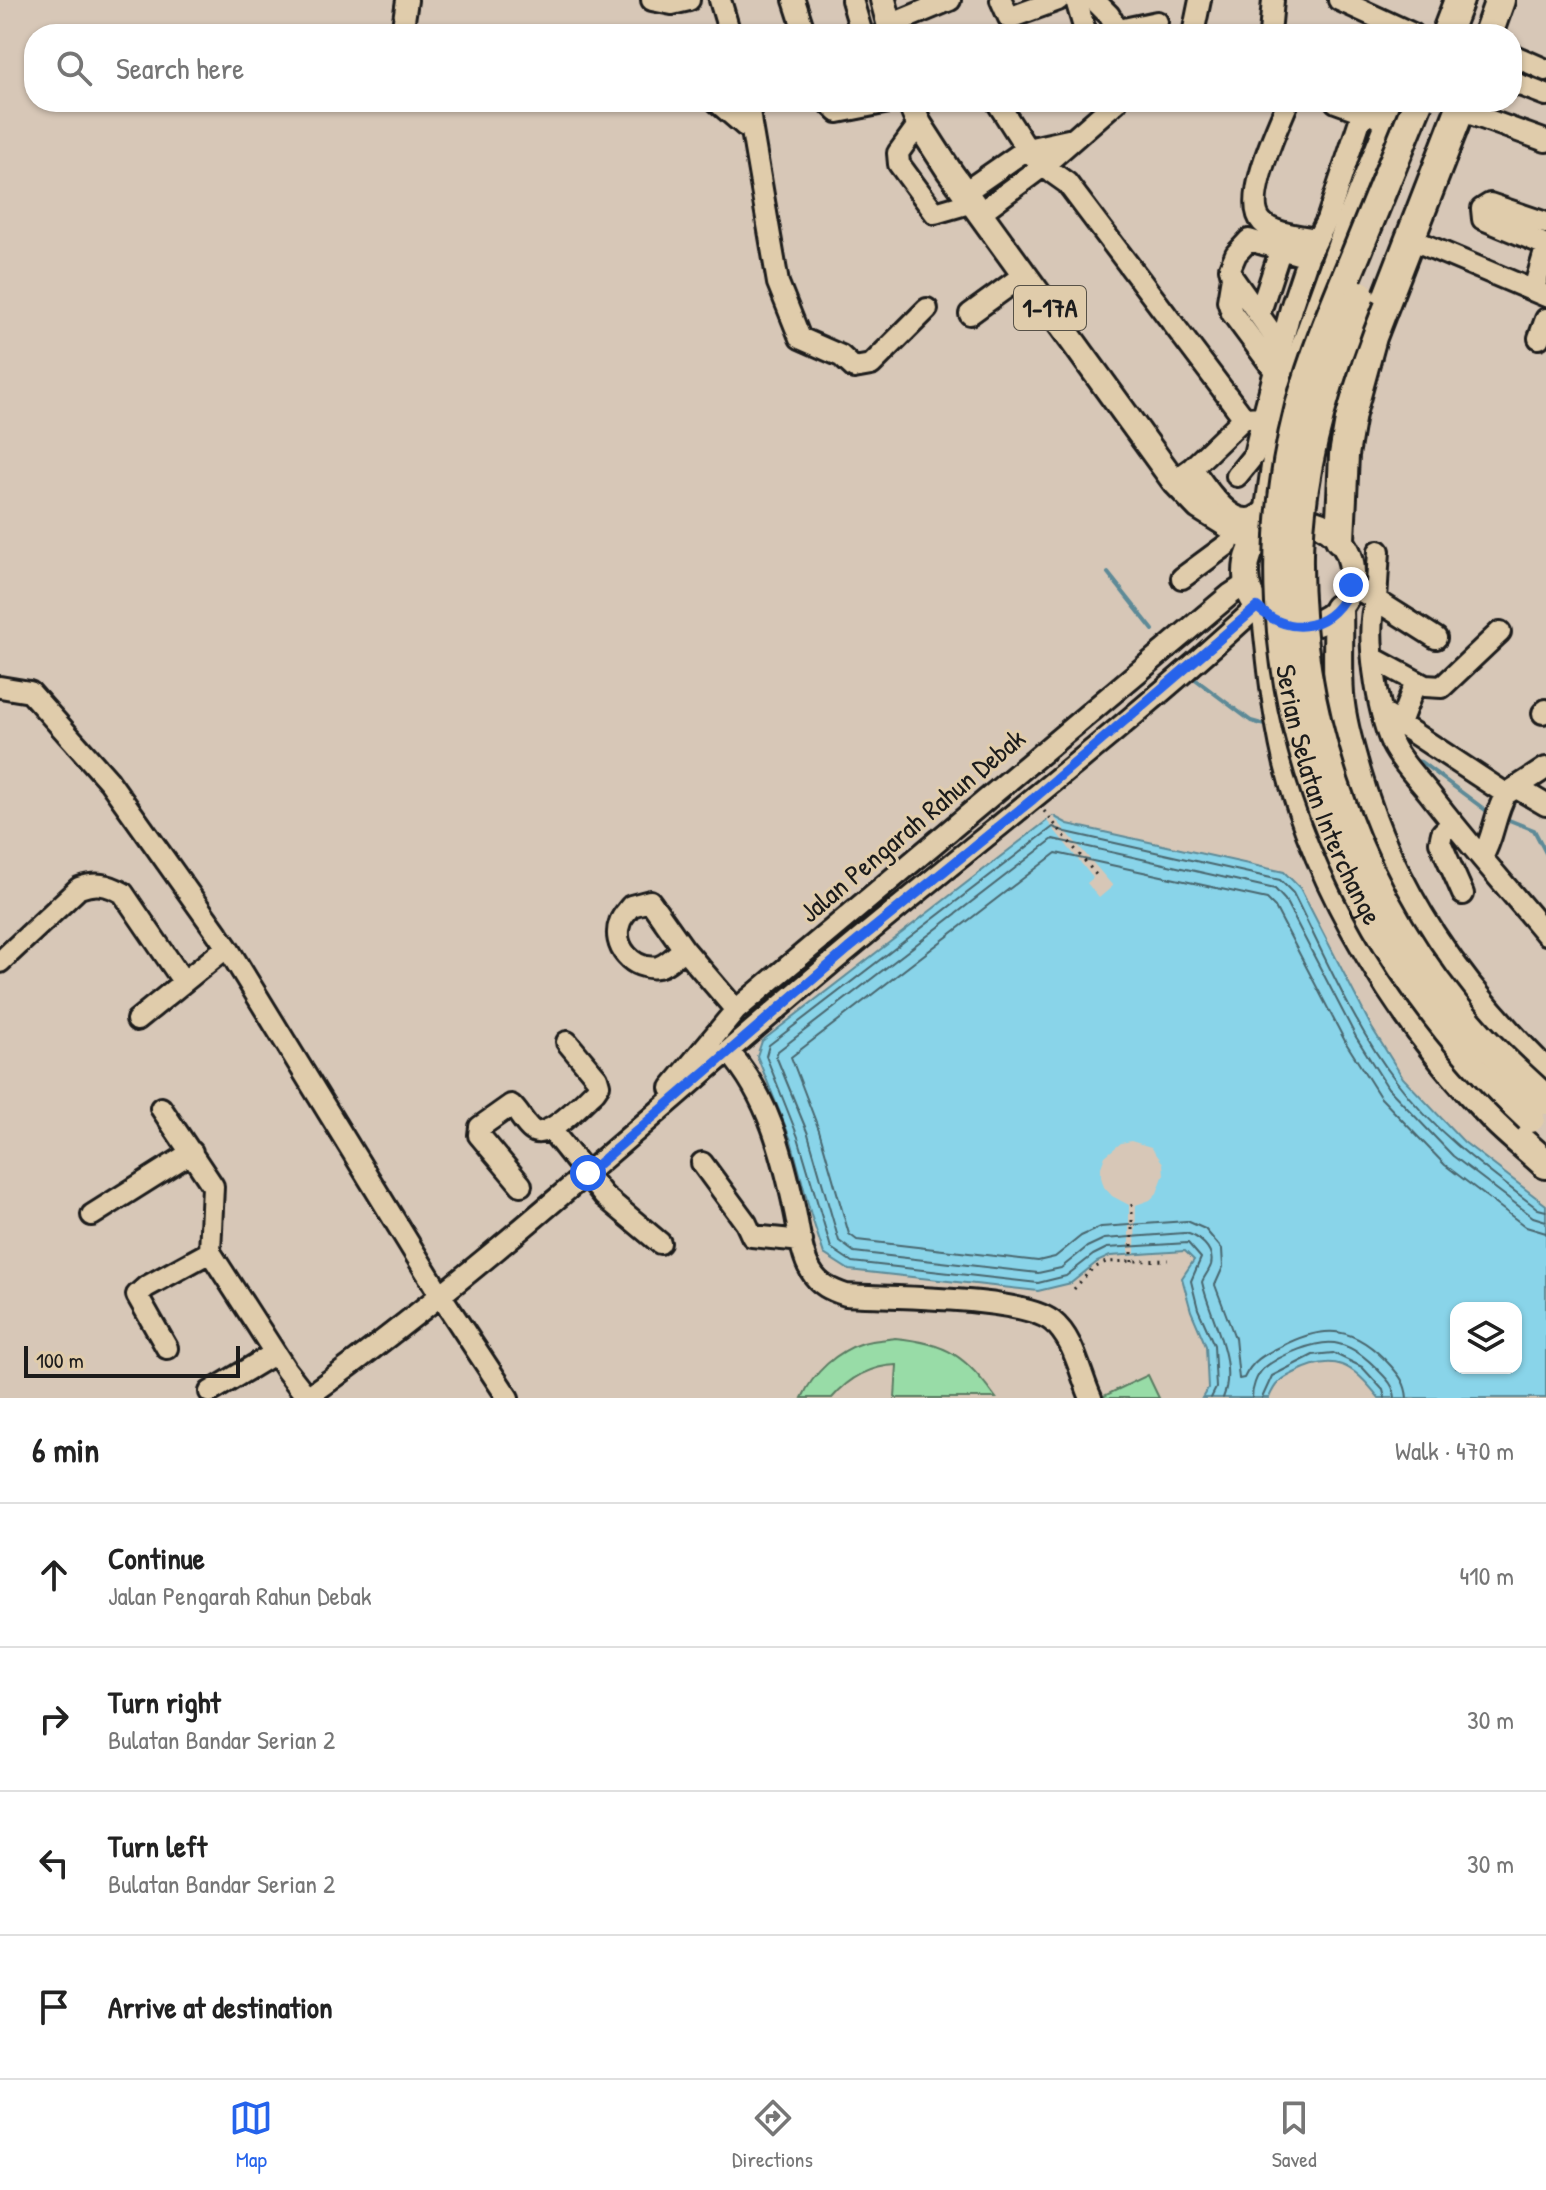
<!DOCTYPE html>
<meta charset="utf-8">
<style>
body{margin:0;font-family:"Patrick Hand",sans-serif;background:#f6f6f6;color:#222}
.controls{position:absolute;right:24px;bottom:24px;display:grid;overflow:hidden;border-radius:16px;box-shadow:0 2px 6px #0004}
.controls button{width:72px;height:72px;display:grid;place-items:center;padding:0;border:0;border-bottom:2px solid #e0e0e0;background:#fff;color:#222;font:40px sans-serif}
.scale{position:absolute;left:24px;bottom:20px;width:216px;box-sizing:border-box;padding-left:8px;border:4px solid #1c1c1c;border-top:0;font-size:22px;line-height:28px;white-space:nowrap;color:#1c1c1c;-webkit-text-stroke:6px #e0ccab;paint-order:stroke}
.stop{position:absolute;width:24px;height:24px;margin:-18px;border:6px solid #2563eb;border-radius:50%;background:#fff}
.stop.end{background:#2563eb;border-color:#fff;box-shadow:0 2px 8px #0008}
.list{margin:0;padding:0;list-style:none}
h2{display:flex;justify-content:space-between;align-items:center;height:104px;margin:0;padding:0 32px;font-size:34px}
h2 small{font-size:26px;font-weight:400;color:#767676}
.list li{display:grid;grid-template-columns:52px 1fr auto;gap:24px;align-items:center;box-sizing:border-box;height:144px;padding:0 32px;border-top:2px solid #e0e0e0}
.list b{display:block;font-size:30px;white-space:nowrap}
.list p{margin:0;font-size:26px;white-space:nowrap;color:#767676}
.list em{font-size:26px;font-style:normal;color:#767676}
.icon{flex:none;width:44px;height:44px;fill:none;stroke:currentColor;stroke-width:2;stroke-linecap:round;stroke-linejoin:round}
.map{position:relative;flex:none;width:1546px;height:1398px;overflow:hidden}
.search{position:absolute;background:#fff;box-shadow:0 2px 6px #0004;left:24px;right:24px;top:24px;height:88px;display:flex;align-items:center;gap:20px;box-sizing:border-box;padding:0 28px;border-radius:32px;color:#767676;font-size:30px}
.sheet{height:680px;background:#fff}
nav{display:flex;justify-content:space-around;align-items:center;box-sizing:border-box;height:112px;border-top:2px solid #e0e0e0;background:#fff;font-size:22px;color:#767676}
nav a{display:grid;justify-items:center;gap:4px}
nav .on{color:#2563eb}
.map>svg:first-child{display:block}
</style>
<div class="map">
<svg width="1546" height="1398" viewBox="0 0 1546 1398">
<rect width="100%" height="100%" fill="#d7c7b7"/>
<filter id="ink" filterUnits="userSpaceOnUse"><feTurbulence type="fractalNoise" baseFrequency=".0125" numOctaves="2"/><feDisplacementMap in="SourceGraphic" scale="16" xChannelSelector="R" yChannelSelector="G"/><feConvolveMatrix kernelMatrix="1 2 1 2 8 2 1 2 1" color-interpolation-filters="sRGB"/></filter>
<g filter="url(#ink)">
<path fill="#98dca7" stroke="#5a7c62" stroke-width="2" d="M895 1338C948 1343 965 1356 996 1398H895L897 1365C870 1366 849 1378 832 1398H802C813 1373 837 1351 863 1343 872 1340 885 1340 895 1338Z
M1148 1375 1159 1398H1105L1104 1396Z"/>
<path fill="#89d4e9" stroke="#5d8a97" stroke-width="2" fill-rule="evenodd" d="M1053 816 1068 824 1284 872 1300 888 1372 1028 1403 1078 1464 1142 1546 1205V1398H1379C1352 1364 1335 1352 1294 1373 1280 1380 1275 1383 1269 1398H1202L1208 1388 1206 1346 1191 1311 1182 1278 1194 1260 1185 1251 1110 1256 1097 1262 1071 1283 1038 1291 849 1270 824 1254 811 1215 791 1140 757 1056 762 1041ZM1456 1308H1516V1368H1456Z"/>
<path fill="#d7c7b7" d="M1053 816 1113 886 1099 898 1087 883 1093 878 1047 821Z
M1131 1141 1151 1147 1163 1163 1164 1174 1157 1193 1150 1200 1136 1205 1135 1254H1129V1205L1112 1196 1104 1187 1101 1177V1167L1105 1156 1121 1143Z"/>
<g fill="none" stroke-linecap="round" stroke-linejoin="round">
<path stroke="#48666e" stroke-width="2" d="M1211 1398 1216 1388 1214 1345 1198 1309 1191 1281 1201 1258 1188 1243 1107 1248 1093 1255 1066 1276 1038 1283 852 1262 831 1248 798 1137 766 1056 769 1045 1053 827 1066 832 1280 880 1293 893C1324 954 1355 1029 1397 1082 1435 1133 1488 1171 1538 1209L1546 1211
M1223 1398C1238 1361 1210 1318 1202 1282 1204 1277 1209 1271 1211 1265 1215 1249 1198 1235 1184 1233L1104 1239 1087 1247 1061 1268 1038 1273 854 1252 839 1241 808 1134 776 1056 778 1051 1053 839 1275 889 1285 900 1356 1037 1388 1088 1453 1156 1533 1217 1546 1221
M1252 1398C1252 1389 1256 1376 1263 1369 1278 1356 1319 1338 1339 1344 1355 1348 1369 1360 1380 1372 1388 1380 1394 1386 1395 1398
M1262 1398 1272 1376 1313 1355 1333 1353 1362 1367 1383 1390 1385 1398
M1407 1398C1406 1384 1400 1376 1391 1366 1355 1326 1326 1323 1280 1347 1263 1355 1252 1361 1244 1378L1239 1379 1235 1338 1215 1285 1223 1267 1222 1249 1205 1229 1187 1221 1101 1227 1081 1236 1055 1257 1038 1261 857 1240 849 1234 819 1130 791 1057 1056 853 1267 899 1275 907 1346 1043 1380 1097 1445 1165 1526 1227 1546 1233"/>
<path stroke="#5d8a97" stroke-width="4" d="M1108 573 1153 630
M1195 679 1251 721 1269 726
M1411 760 1421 762 1492 815
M1504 818 1534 830 1546 853"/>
<defs>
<path id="minor" d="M652 0 672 4 689 0
M720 0 730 34
M794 0 805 34
M852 0 862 34
M1001 0 1009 18 1058 0
M1076 0 1086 34
M1094 0 1109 15 1120 34
M1339 0 1413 34
M890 25 950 0
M1119 30 1157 22
M402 34 407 0
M1193 34 1200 0
M1270 34 1273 0
M1512 55 1546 70
M1512 82 1546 95
M717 102 745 126 751 125 748 102
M828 102 838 112 889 102
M997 102 1027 149 1043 166 1067 183 1244 418
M1288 102C1278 126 1242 201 1262 222 1273 234 1300 236 1316 239
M1336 102 1391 122
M1460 110 1546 141
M919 124 898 153 899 164 935 213 973 202
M751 125 778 283 800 338 841 356 854 368 871 365 927 309
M965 192 1027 149 1073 139
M981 212 1043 166 1116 102
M1546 223 1490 204 1482 209 1483 219 1546 245
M1411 239 1546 296
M1232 277 1228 301 1232 313 1275 371
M1534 289 1546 248
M970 314 1025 274
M1259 315 1281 248
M1539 338 1546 319
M1281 346 1232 277 1230 268 1236 254 1249 240 1308 257
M1192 468C1204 484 1229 526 1253 518 1259 516 1264 511 1269 507
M1237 476 1254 455 1263 417
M1174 481 1192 468 1244 418 1263 417 1291 308 1308 257 1327 220 1366 102
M1379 551 1376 600 1436 638
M1182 578 1228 544
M1351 585 1376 600C1364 631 1378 712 1392 744 1400 761 1417 778 1429 793 1466 841 1507 887 1546 934
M1373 658 1425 686 1442 687 1500 632
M0 687 30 692 109 781 227 947 441 1296 508 1398
M1383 713 1506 794 1546 768
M1543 713 1546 710
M1400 723 1416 681
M1517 788 1546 805
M1452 823 1442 833 1440 842 1463 894
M1482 857C1494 838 1494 814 1506 794
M684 949C677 954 667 965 658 967 633 971 611 946 620 922 622 916 628 910 631 906L650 901 684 949 736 1010
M0 962 79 888C96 882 107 884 123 893L183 981
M137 1020 227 947
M729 1052C768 1096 783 1154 795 1211 799 1229 801 1255 811 1271 819 1285 831 1290 846 1295 891 1298 1020 1296 1052 1321 1074 1338 1080 1374 1091 1398
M671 1088 736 1010 1231 594 1246 584
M161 1108 213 1186 210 1252 286 1370 307 1397
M551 1130 604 1196 660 1243
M702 1163 746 1223 752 1236 802 1241
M521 1185 479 1135 480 1127 511 1105C519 1112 524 1124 532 1130 547 1142 584 1101 595 1091L599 1085 597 1078 567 1042
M92 1215 192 1152
M167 1348 137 1295 146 1287 210 1252
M210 1392 275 1353
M306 1398C496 1261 667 1100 847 950 984 836 1126 728 1257 607"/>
<path id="major" d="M883 0 892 34
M910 102 919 124 950 172 1174 481 1199 507 1255 542
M1246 573a53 53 0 1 1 106 0a53 53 0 1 1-106 0Z"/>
<path id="highway" d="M1446 34 1459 0
M1488 34 1500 0
M1267 529 1282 425 1295 376 1350 224 1399 102
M1340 539 1344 455 1351 414 1372 337 1463 102
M1338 609C1339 637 1337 666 1339 695 1341 721 1349 747 1356 772 1391 893 1458 987 1546 1074
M1267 615C1272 664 1277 712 1288 760 1320 890 1403 1024 1496 1119 1512 1135 1530 1149 1546 1164"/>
</defs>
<use href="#minor" stroke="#1c1c1c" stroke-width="26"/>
<use href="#major" stroke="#1c1c1c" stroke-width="30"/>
<use href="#highway" stroke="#1c1c1c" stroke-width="34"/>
<path stroke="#1c1c1c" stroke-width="3" stroke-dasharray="2 6" stroke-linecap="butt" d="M1044 811 1097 876
M1132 1262V1202
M1074 1289 1092 1269 1106 1262 1168 1260"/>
<use href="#minor" stroke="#e0ccab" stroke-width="20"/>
<use href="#major" stroke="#e0ccab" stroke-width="24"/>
<use href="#highway" stroke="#e0ccab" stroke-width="28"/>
<defs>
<g id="highway-bridge">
<path id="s1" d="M1418 102C1397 154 1376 206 1354 259 1334 307 1314 355 1300 406 1232 669 1336 937 1530 1118"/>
<path d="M1360 295C1327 376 1300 466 1298 554 1296 727 1361 903 1476 1032 1497 1056 1522 1078 1546 1100"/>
</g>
</defs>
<use href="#highway-bridge" stroke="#1c1c1c" stroke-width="34" stroke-linecap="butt"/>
<use href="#highway-bridge" stroke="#e0ccab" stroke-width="28"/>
</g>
</g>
<g fill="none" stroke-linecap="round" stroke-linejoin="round" filter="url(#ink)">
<path stroke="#2563eb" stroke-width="10" d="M588 1173 848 949 1033 799 1257 607C1292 639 1334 629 1351 585"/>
</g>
<g text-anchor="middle" stroke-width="6" stroke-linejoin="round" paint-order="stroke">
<rect fill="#e0ccab" stroke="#575147" stroke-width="2" x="1014" y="286" width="72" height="44" rx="6"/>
<g font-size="26" font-weight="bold" fill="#1c1c1c">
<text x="1050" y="317">1-17A</text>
</g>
<g font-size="28" fill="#1c1c1c" stroke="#e0ccab">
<text dy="10" stroke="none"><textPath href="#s1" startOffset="724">Serian Selatan Interchange</textPath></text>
<text transform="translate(912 825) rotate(-40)" y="10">Jalan Pengarah Rahun Debak</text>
</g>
</g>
</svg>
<div class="controls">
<button><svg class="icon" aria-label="layers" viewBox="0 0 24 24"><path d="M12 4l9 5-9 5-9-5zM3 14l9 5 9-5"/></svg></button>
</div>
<div class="scale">100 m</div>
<div class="stop" style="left:588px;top:1173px"></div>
<div class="stop end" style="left:1351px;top:585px"></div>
<div class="search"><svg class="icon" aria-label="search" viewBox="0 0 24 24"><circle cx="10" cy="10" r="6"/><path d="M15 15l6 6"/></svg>Search here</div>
</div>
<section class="sheet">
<h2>6 min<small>Walk · 470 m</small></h2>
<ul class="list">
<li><svg class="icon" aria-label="ahead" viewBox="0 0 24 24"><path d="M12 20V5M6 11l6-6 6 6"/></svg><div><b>Continue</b><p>Jalan Pengarah Rahun Debak</p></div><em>410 m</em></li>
<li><svg class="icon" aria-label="right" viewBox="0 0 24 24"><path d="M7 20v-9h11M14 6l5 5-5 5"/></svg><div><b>Turn right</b><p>Bulatan Bandar Serian 2</p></div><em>30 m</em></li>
<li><svg class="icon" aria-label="left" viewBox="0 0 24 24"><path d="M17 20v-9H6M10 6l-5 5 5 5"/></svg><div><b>Turn left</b><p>Bulatan Bandar Serian 2</p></div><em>30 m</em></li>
<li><svg class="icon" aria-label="arrive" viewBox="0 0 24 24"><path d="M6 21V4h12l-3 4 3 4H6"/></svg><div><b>Arrive at destination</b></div></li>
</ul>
</section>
<nav>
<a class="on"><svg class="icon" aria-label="map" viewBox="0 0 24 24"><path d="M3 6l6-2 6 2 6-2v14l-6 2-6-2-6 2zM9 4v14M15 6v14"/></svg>Map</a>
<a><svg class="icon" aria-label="directions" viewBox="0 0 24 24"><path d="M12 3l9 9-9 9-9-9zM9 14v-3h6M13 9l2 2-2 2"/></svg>Directions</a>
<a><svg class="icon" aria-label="saved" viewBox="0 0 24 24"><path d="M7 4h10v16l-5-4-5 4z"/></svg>Saved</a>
</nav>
